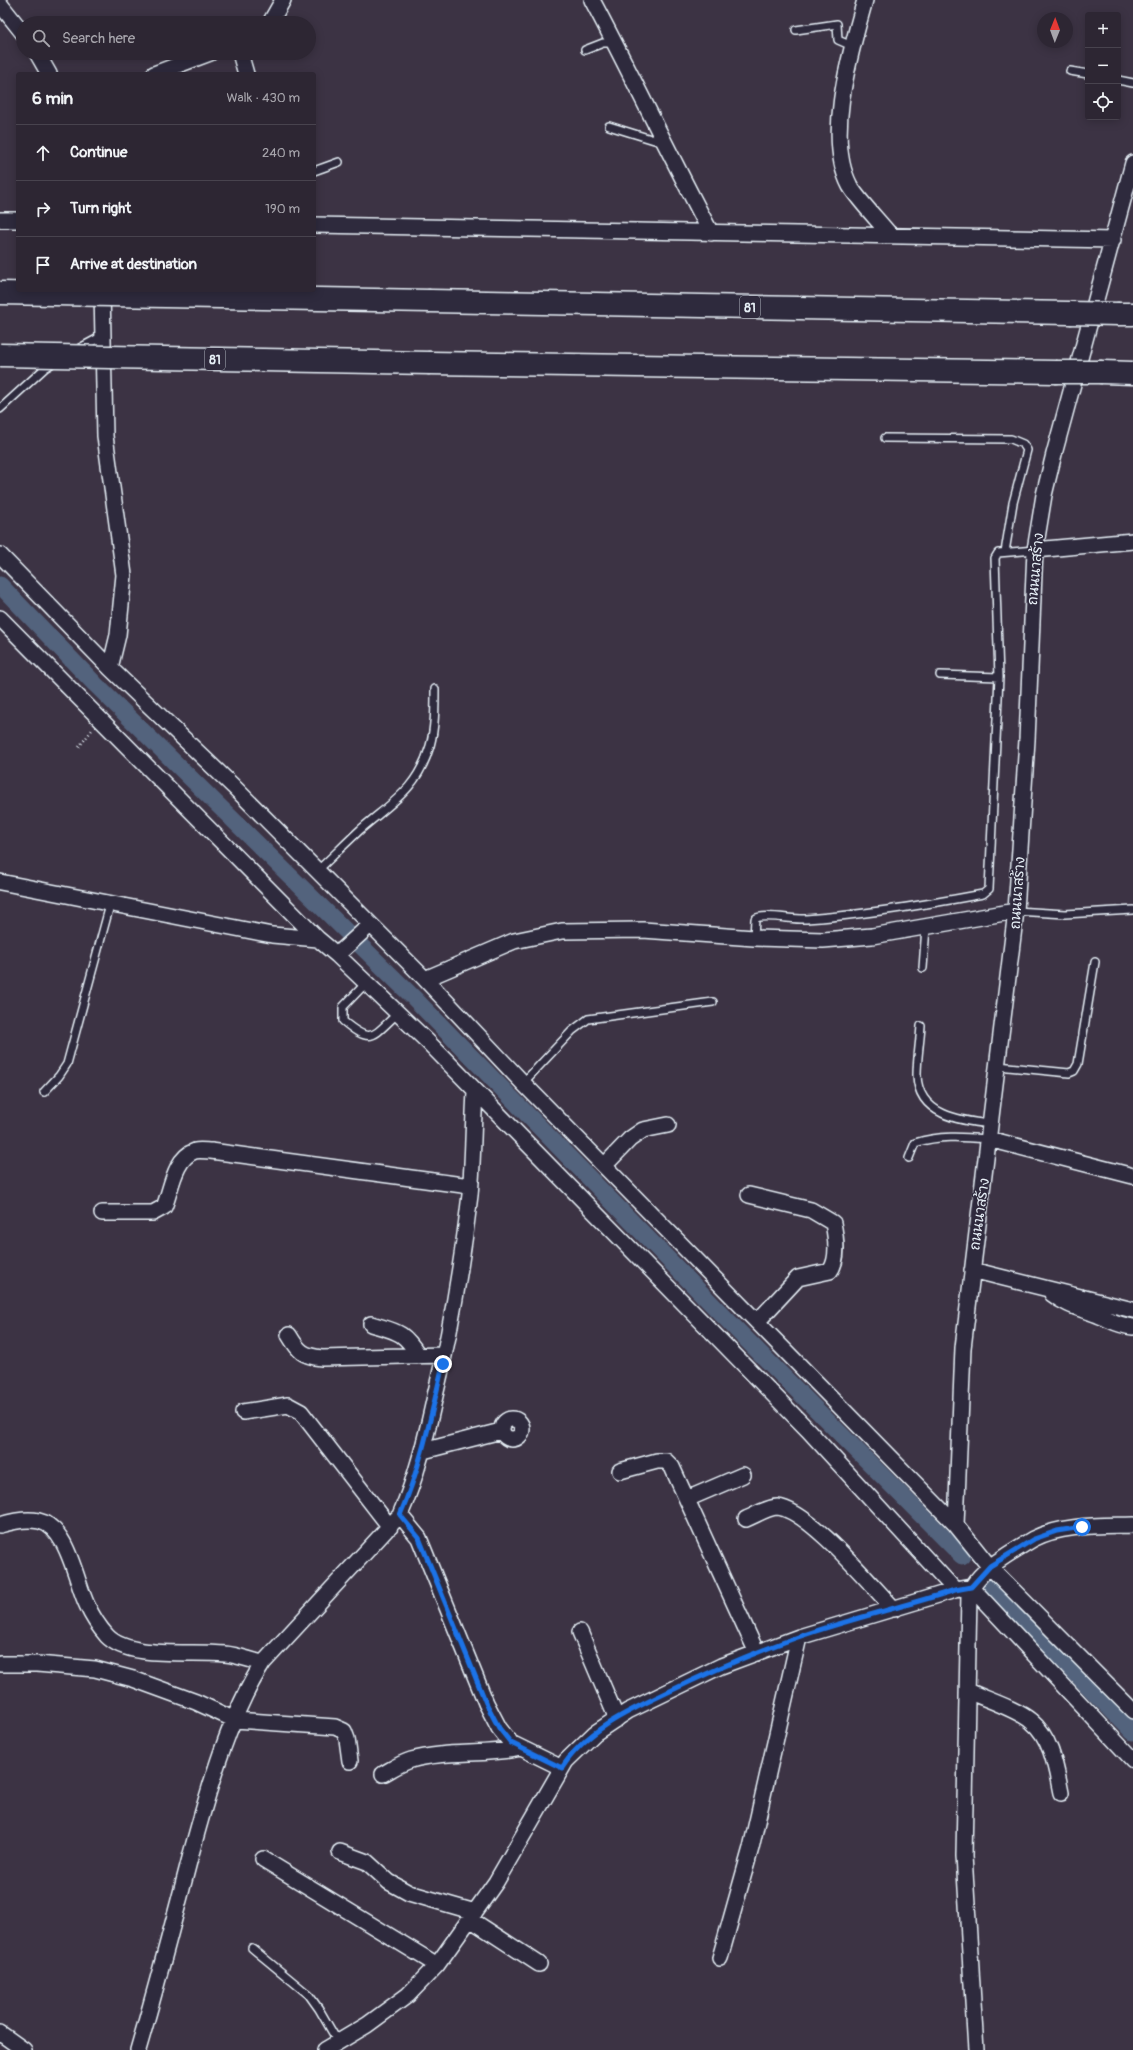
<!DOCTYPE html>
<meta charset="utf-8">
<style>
body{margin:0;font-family:Pangolin,"Playpen Sans Thai",sans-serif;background:#39323f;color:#f1f3f6}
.controls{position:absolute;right:12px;top:12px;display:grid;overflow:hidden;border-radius:4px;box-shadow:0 2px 10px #0003}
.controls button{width:36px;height:36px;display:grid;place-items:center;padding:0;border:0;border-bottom:1px solid #48434e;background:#2d2633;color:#f1f3f6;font:20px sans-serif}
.compass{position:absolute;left:1037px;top:12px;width:36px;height:36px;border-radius:50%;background:#2d2633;box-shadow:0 2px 10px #0003;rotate:1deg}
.stop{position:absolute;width:12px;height:12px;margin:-9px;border:3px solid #1a73e8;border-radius:50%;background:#fff}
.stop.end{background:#1a73e8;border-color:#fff;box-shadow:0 1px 4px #0008}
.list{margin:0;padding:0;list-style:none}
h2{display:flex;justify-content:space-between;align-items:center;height:52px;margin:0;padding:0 16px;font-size:17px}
h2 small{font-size:13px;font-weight:400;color:#a7a5ac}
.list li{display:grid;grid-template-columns:26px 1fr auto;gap:12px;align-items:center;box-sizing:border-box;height:56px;padding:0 16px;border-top:1px solid #48434e}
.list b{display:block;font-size:15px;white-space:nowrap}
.list em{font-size:13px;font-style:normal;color:#a7a5ac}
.icon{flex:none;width:22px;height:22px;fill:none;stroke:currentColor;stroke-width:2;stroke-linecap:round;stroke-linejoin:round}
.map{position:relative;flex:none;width:1133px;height:2050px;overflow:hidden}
.search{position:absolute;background:#2d2633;box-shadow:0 2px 10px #0003;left:16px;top:16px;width:300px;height:44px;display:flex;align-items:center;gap:10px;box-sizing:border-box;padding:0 14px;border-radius:22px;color:#a7a5ac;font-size:15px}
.panel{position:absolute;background:#2d2633;box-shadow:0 2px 10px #0003;left:16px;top:72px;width:300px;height:220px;border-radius:4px}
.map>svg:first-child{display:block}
</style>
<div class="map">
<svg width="1133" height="2050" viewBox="0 0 1133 2050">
<rect width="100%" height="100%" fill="#3c3344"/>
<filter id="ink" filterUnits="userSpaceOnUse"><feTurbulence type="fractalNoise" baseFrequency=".025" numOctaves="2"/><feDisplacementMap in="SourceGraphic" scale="8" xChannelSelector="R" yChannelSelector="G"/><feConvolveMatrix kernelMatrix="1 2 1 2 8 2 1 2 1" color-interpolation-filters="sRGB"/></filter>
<g filter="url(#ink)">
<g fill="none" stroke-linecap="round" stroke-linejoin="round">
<path stroke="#52637d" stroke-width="17" d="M0 585 95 684 413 997 740 1333 962 1556
M992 1587 1133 1732"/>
<defs>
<path id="lane" d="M796 30 837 24 838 40 852 46
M585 50 603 43H615
M1070 71 1088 74
M1118 80 1133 83
M609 126 664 143
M314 171 339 162
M78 349 104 335
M0 409 45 368 55 362
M885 438 1011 439 1023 444 1027 450 1013 503 1005 552
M940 675 999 677
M317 871C332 857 346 843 361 829 392 802 417 790 430 746 435 728 435 708 435 689
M1016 911 1065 914 1133 910
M754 938 755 919C762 913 794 920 806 919 865 915 924 905 983 894L989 889 999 677 995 558 998 553 1035 550
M923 968 926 927
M366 983 343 1007V1021C372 1045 372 1037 397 1014
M921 1026C920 1042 917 1059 917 1075 918 1115 960 1121 991 1124
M998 1066 1069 1073 1074 1071 1078 1064 1095 962
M523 1083 572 1031 588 1019 713 1002
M44 1092 59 1076 67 1064 110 905
M909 1158 915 1143C940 1135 963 1137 989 1139
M252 1948 309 1995 319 2009 338 2042"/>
<path id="street" d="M592 0C633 77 670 156 711 233
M865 0C851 51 824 137 850 186 859 201 879 221 891 236
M0 4 23 33
M270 23 283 0
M37 53 49 74
M240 53 246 74
M154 74 210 53
M0 220H18
M314 225 1113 240
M102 290 105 436 124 575 118 635 110 668
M1035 550 1133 541
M0 555 110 668 233 786 425 979 523 1083 956 1525 989 1566 1133 1711
M0 618 318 939
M0 882 272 935 318 939 337 955 427 1041 808 1430 955 1590
M337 955 370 925
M425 979 514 941 562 931 643 930 754 938 823 940 872 936 1016 911
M989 1139 1133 1176
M605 1165 630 1139 643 1130 668 1125
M749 1195 811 1210 833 1223C836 1238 839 1259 830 1271L798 1278 757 1322
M102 1213H153L164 1207C171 1191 174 1158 195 1151 199 1150 207 1151 211 1151L470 1186
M972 1270 1133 1310
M1052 1294C1067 1306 1083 1309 1100 1316 1112 1321 1120 1326 1133 1327
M371 1324C398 1332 403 1331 419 1356
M289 1335C299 1352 303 1356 322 1358L444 1355
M243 1412 288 1405 301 1412 390 1527
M502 1429a10 10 0 1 1 20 0a10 10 0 1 1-20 0Z
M423 1451 501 1431
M620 1471 657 1461H666L672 1467 757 1653
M687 1499 743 1475
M400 1515 419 1538 486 1703 499 1728 511 1743 562 1768
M746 1519C754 1516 768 1507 777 1507 808 1509 871 1585 894 1609
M0 1525C13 1521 26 1518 39 1521 68 1527 76 1583 87 1605 92 1616 99 1627 107 1636 130 1660 192 1650 225 1654 237 1655 250 1660 263 1663
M956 1525 963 1348 1016 911 1027 740 1035 550 1044 495 1054 454 1133 163
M580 1632 617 1719
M0 1664H37L95 1669 133 1679 196 1702 235 1720 335 1727 344 1731 347 1739 350 1761
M968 1691C985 1699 1017 1709 1031 1721 1052 1738 1056 1769 1061 1793
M383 1774C392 1769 401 1763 411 1760 446 1750 485 1756 521 1748
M340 1852 367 1862 389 1882 409 1893 475 1912
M263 1859 437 1965
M470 1919 539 1964
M720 1958 751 1848 799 1637
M0 2033 24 2050
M138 2050C157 1985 174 1920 191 1854 208 1792 228 1717 263 1663L400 1515C417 1476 426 1437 435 1396 451 1330 462 1262 470 1195 473 1161 473 1126 475 1092
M325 2050 367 2025 408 1995 437 1965 496 1882 566 1761 595 1733 628 1711 721 1666 799 1637 955 1590 971 1587 1133 1760
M976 2050 964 1856 969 1594C974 1578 990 1566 1004 1557 1013 1551 1023 1545 1033 1539 1062 1524 1101 1526 1133 1525"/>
<path id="highway" d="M430 301 1070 313
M1119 314H1133
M430 363 1055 372
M1102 372 1133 373"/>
</defs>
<use href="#lane" stroke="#e8f1f8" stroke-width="10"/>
<use href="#street" stroke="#e8f1f8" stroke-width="18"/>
<use href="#highway" stroke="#e8f1f8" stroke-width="25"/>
<path stroke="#e8f1f8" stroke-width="2.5" stroke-dasharray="1 3" stroke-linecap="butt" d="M79 747 92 730"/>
<use href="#lane" stroke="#2f2a3d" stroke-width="7"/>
<use href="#street" stroke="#2f2a3d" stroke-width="15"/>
<use href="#highway" stroke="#2f2a3d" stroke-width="22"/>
<defs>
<path id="highway-bridge" d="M0 293 430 301
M1070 313 1119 314
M0 355 430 363
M1055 372H1102"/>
</defs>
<use href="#highway-bridge" stroke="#e8f1f8" stroke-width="25" stroke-linecap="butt"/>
<use href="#highway-bridge" stroke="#2f2a3d" stroke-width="22"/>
</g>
</g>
<g fill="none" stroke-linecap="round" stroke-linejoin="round" filter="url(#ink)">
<path stroke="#1a73e8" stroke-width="5" d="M443 1364C431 1416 421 1466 400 1515L419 1538 486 1703 499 1728 511 1743 562 1768C585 1731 628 1711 666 1693 709 1672 753 1653 798 1637 849 1619 903 1607 955 1590L971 1587 990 1566 1034 1539 1057 1531 1082 1527"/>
</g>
<g text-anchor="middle" stroke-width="3" stroke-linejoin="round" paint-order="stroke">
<g fill="#2f2a3d" stroke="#b0b5c0" stroke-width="1">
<rect x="740" y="296" width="20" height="22" rx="3"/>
<rect x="205" y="348" width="20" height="22" rx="3"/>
</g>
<g font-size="13" font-weight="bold" fill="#e8f1f8">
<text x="750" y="312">81</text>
<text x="215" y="364">81</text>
</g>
<g font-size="14" fill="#e8f1f8" stroke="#2f2a3d">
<text transform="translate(1035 569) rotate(-85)" y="5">ถนนนาสร้าง</text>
<text transform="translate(1017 893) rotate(-86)" y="5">ถนนนาสร้าง</text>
<text transform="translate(979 1214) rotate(-82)" y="5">ถนนนาสร้าง</text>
</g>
</g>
</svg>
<div class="controls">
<button>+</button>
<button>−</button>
<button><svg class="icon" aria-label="locate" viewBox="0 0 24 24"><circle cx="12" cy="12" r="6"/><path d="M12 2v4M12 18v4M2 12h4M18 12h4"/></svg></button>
</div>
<svg class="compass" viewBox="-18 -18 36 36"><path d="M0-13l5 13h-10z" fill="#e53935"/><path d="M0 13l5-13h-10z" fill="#a7a5ac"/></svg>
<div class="stop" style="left:1082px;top:1527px"></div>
<div class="stop end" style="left:443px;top:1364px"></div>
<div class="search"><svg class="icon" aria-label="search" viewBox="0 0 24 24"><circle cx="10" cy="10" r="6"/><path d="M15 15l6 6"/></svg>Search here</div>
<section class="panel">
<h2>6 min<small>Walk · 430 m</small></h2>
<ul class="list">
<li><svg class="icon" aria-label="ahead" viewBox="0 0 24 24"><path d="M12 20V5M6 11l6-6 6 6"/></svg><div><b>Continue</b></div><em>240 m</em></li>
<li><svg class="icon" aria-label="right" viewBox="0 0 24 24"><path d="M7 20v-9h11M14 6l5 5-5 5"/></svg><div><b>Turn right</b></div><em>190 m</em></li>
<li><svg class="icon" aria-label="arrive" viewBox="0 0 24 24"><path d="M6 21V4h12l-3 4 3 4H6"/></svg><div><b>Arrive at destination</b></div></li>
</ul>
</section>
</div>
